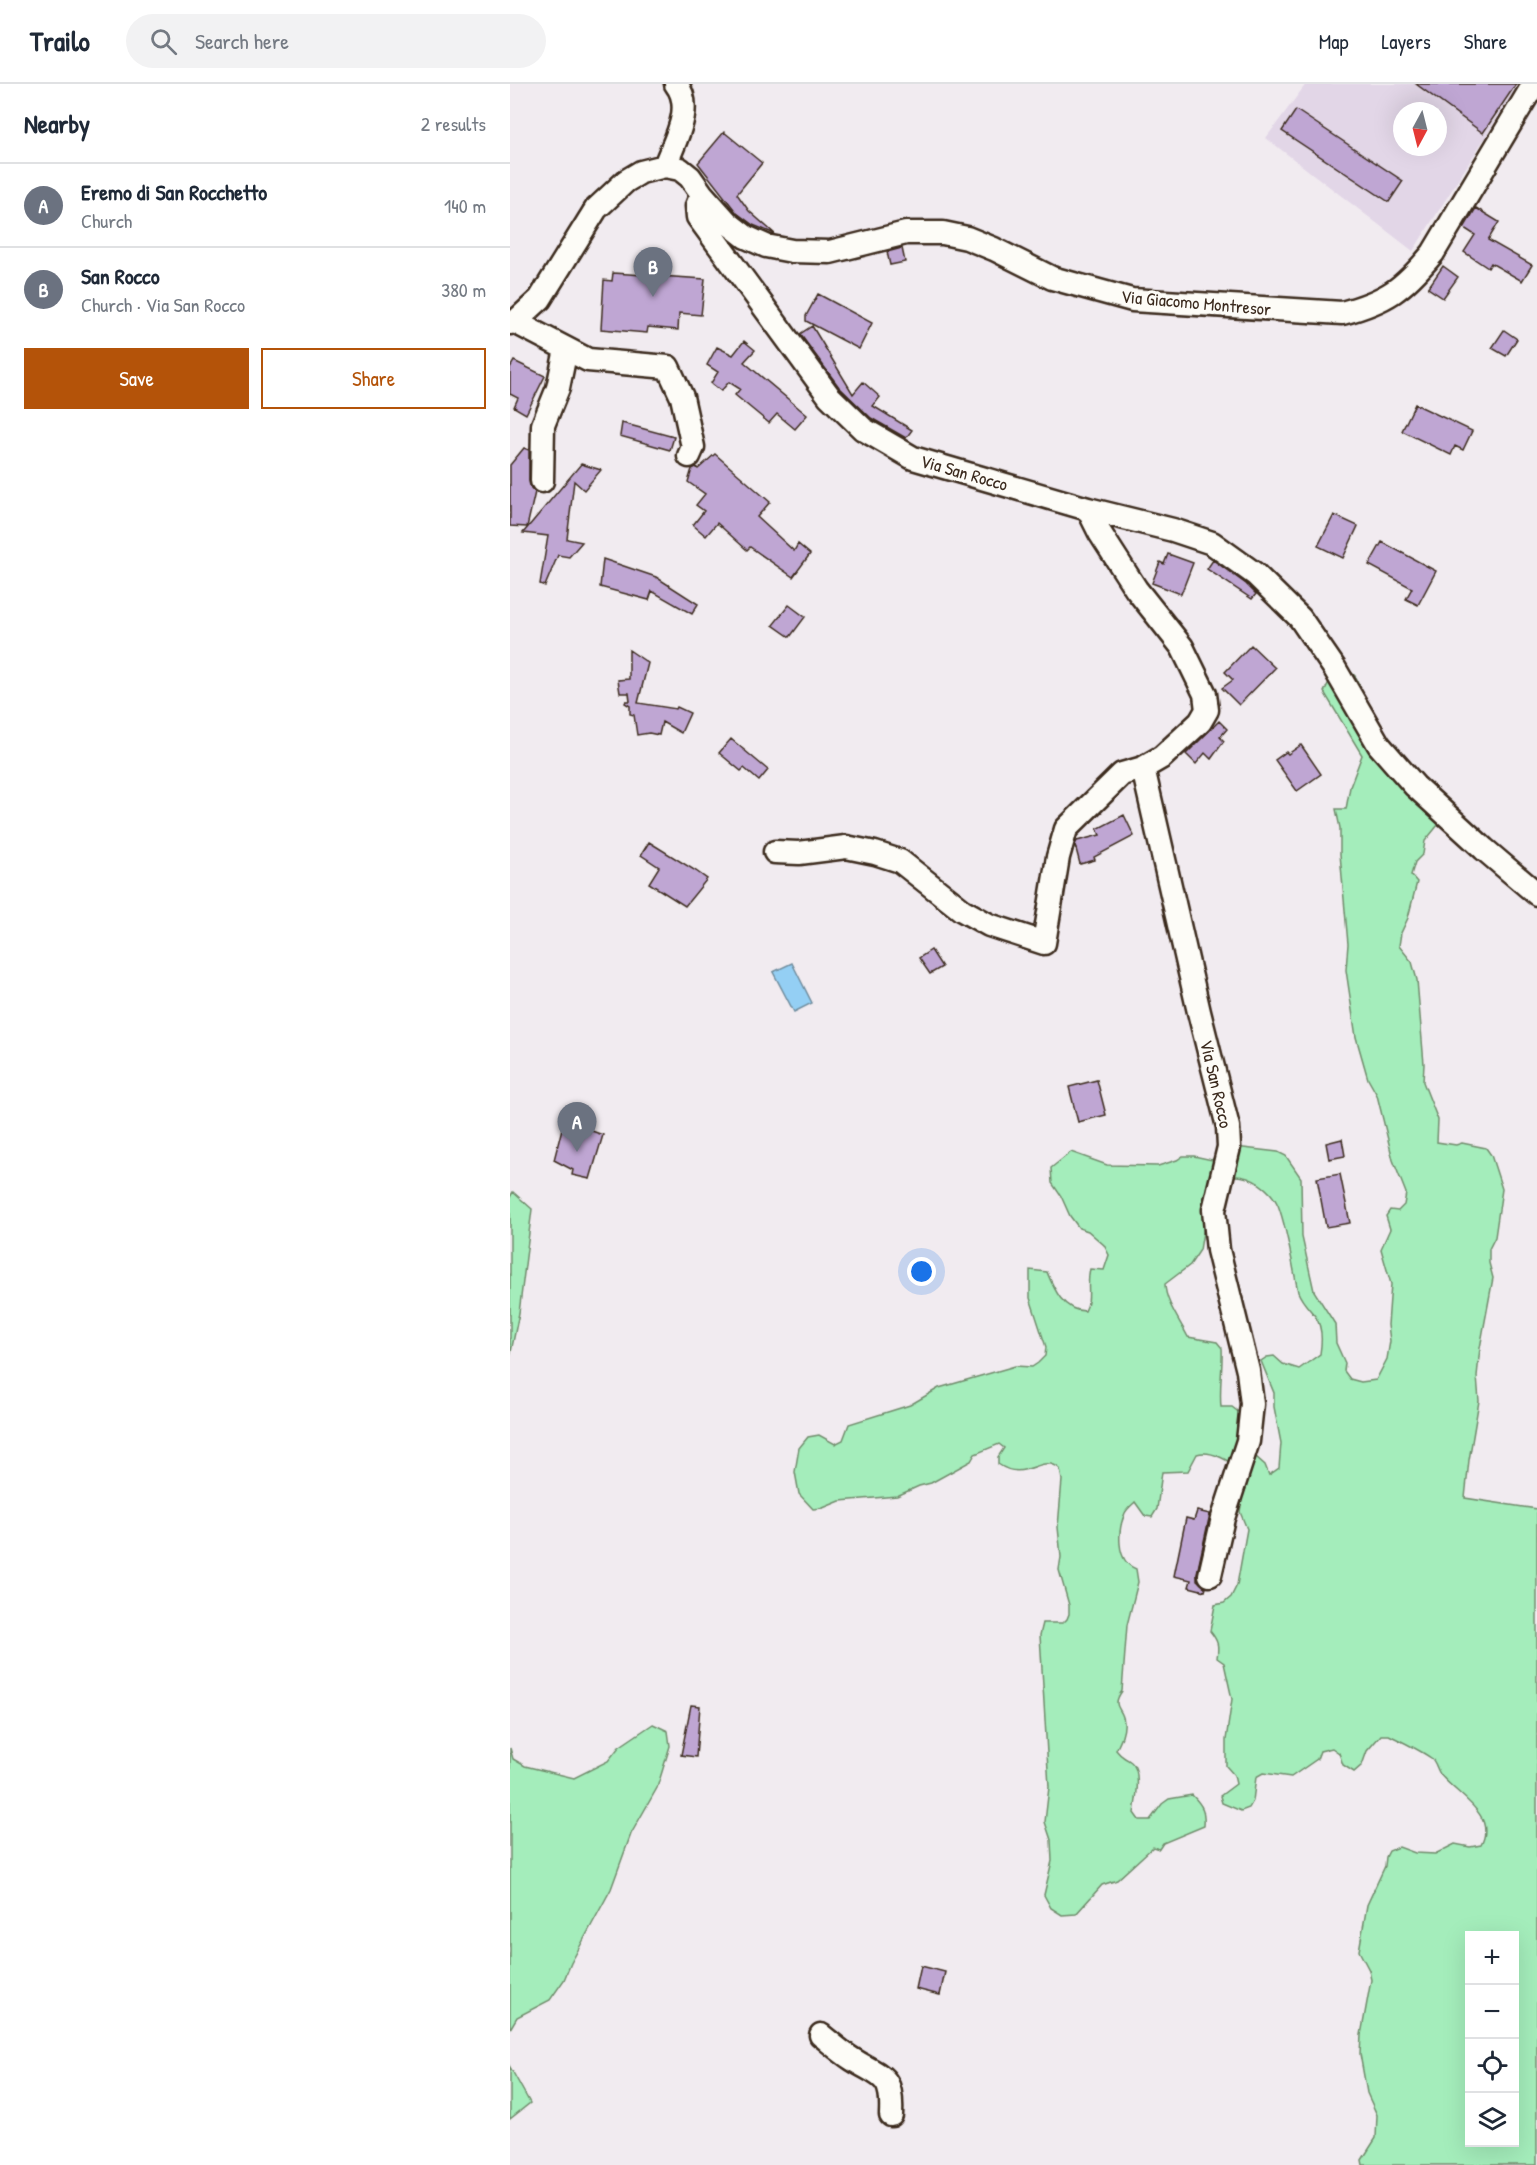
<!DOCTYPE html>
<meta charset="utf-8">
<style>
body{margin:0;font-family:"Patrick Hand",sans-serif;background:#f2f2f3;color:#1f2937}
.controls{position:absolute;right:18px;bottom:18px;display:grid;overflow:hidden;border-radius:0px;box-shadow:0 6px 24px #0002}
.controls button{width:54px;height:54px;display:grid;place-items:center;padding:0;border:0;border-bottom:2px solid #e0e1e3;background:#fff;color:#1f2937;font:30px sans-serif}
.compass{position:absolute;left:883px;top:18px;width:54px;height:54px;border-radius:50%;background:#fff;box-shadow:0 6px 24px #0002;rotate:187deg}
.you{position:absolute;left:412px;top:1188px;width:21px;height:21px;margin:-15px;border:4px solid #fff;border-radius:50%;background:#1a73e8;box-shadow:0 0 0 9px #1a73e833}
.badge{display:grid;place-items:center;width:39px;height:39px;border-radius:50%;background:#b45309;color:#fff;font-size:20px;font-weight:700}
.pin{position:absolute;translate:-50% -50px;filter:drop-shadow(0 2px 3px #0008)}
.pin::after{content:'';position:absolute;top:32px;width:21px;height:18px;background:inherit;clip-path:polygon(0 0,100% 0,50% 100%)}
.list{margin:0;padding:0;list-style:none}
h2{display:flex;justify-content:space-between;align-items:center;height:78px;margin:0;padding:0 24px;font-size:26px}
h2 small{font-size:20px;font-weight:400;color:#747a83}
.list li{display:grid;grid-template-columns:39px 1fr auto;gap:18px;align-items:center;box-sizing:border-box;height:84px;padding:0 24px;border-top:2px solid #e0e1e3}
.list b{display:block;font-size:22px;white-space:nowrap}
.list p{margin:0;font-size:20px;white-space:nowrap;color:#747a83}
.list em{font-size:20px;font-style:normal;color:#747a83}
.actions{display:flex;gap:12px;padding:18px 24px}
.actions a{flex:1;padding:14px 0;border:2px solid #b45309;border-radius:0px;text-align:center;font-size:21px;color:#b45309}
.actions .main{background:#b45309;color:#fff}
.icon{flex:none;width:33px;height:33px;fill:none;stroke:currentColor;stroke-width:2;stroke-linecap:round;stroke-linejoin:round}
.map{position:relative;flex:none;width:1027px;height:2081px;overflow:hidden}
header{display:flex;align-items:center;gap:36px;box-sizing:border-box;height:84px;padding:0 30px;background:#fff;border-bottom:2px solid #e0e1e3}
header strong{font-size:28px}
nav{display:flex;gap:33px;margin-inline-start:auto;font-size:21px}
.search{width:420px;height:54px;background:#f2f2f3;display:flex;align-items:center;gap:15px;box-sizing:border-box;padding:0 21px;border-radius:33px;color:#747a83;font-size:22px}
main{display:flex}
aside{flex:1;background:#fff}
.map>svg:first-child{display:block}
</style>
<header>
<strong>Trailo</strong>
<div class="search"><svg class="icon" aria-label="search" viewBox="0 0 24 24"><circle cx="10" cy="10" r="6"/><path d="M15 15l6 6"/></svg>Search here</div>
<nav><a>Map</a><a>Layers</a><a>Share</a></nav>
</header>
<main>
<aside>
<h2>Nearby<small>2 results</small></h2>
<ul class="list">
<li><span class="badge" style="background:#6b7280">A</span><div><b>Eremo di San Rocchetto</b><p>Church</p></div><em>140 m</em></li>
<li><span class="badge" style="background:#6b7280">B</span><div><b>San Rocco</b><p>Church · Via San Rocco</p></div><em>380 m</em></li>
</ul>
<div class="actions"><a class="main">Save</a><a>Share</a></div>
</aside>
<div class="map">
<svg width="1027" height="2081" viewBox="0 0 1027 2081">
<rect width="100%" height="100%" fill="#f1ebf0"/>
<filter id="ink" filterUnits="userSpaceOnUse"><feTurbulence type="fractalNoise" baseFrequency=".0167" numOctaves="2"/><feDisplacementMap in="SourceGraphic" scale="12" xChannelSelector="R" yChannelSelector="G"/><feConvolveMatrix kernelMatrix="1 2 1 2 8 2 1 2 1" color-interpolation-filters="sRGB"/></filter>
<g filter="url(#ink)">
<path fill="#e2d6e7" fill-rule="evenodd" d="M796 0H1009L903 167 756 54ZM892 27H928V63H892Z"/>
<path fill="#a4edbb" stroke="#708c6c" stroke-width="1.5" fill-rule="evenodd" d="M829 587 841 588 845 592 856 616 859 636 889 673 898 676 909 699 937 730 915 757 913 770 905 778 901 791 907 798 898 834 891 849 889 862 902 878 907 896 914 980 913 998 928 1036 927 1058 946 1061 952 1059 976 1064 981 1071 992 1105 985 1153 979 1165V1179L983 1194 970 1264 967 1292 969 1317 959 1376 955 1414 1027 1425V2081H853L852 2076 866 2054 867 2031 857 2009 850 1970 851 1951 861 1896 859 1886 849 1867 857 1821 875 1782 876 1773 879 1767 889 1763 905 1769 925 1770 945 1760 960 1763 971 1761C988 1730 946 1711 930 1690 926 1684 926 1678 921 1674 908 1665 893 1658 879 1651H871L857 1667 852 1681 844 1688 833 1681 829 1669 822 1664 810 1667 807 1675 781 1693 753 1689 746 1693 743 1717 739 1724 731 1727 712 1719 710 1712 726 1700 724 1691 716 1682V1656L722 1615 714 1579 707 1574C709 1561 708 1557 700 1547L705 1521 714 1519 721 1513 727 1501 737 1445 730 1428 736 1389C723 1380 703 1365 687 1370L678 1387 652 1388 647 1425 642 1433 635 1432 625 1418C622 1421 617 1425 615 1429 608 1445 605 1477 626 1485L628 1498 617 1541 612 1607C600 1624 613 1623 614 1638 615 1648 610 1658 606 1666 613 1675 613 1672 621 1678 632 1686 626 1716 624 1729L629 1736H640L652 1720 659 1715 682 1711C693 1722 695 1727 694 1742L653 1759 649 1765 643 1763 607 1796 592 1801 566 1830 552 1831 541 1824 534 1811 542 1777 541 1756 535 1738 539 1703 530 1551 533 1539H553L557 1535 559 1530V1521L549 1486 551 1473 548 1443 552 1396 550 1385C531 1368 516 1400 488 1380V1373L494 1364 489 1360 465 1370 461 1377 421 1399 409 1402 387 1412 330 1417 313 1424 303 1425 289 1410 285 1388 289 1364 298 1353 309 1351 325 1360 333 1356 339 1340 400 1321 429 1304 505 1282 522 1283 528 1279 535 1272 536 1263 520 1214V1186L537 1188C544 1205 553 1227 575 1227 582 1215 576 1199 580 1185L594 1186 599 1171 594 1161 578 1147 569 1144 560 1132 551 1112 542 1099 541 1084 561 1068 597 1081 648 1082 667 1076 673 1072H684L702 1076 707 1069 725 1063 768 1068 776 1072 791 1094 792 1153 804 1207 825 1240 826 1259 835 1279 834 1287 840 1295 851 1298 866 1296 877 1275 880 1257 878 1241 881 1200 871 1165 880 1145 876 1132 880 1126 888 1127 894 1121 896 1109 883 1076 867 1011 858 995 846 953 836 886 838 860 830 770V744L826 725H836L840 703 852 671 814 608 822 592ZM724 1092C741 1091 761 1105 768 1121 777 1144 783 1183 788 1208 792 1218 798 1223 805 1232 813 1243 812 1258 810 1270L789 1285 773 1280 764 1272 757 1273 751 1277 764 1309V1323L771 1359 769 1384 759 1391 755 1381 745 1372 738 1345 731 1330 722 1323H711C709 1303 713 1284 712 1264L707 1258 678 1253C670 1237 655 1217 655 1200L680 1181 690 1166 699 1111ZM960 1852H1005V2058H960Z
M3 1108 22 1125 9 1229 0 1273V1113Z
M143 1640 158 1647 160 1662 147 1704 121 1750 101 1805 61 1879 54 1896 40 1916 7 1933 0 1945V1664L3 1675 15 1682 64 1694 98 1677 109 1663Z
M0 1983 20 2019 0 2035Z"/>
<path fill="#94cff4" stroke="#708d9e" stroke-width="1.5" d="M282 879 302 919 284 928 263 888Z"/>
<path fill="#bfa6d3" stroke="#3b2a1e" stroke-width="1.5" d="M906 0H1006L973 49Z
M786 26 893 97 879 118 772 47Z
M214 48 252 79 227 110 239 127 265 150 243 141 227 129 188 79Z
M966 124 989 138 978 156 1022 181 1012 197 981 179 978 184 954 168 965 151 954 144Z
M392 164 395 178 380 181 377 168Z
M933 182 948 193 933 214 918 204Z
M103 189 195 195 191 231 169 229 168 246 138 243 137 249 91 245 94 196 102 197Z
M308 210 362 239 349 265 296 237V232Z
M302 242 343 310 353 298 370 313 363 322 402 346 396 354 361 334 329 303 290 250Z
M994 246 1007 255 996 272 982 264Z
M234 257 245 266 234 278 297 331 285 345 267 330 259 339 225 311 230 305 219 298 211 307 201 299 208 288 197 281 207 263 223 271Z
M4 277 35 292 16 330 4 323 8 314 0 310V284Z
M905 320 962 347 953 366 945 362 941 371 892 347Z
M112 339 164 353 160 366 110 352Z
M14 364 19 366V397L21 404 25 408 17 443 0 442V381Z
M205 370 260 418 247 433 284 467 288 460 300 470 283 493 240 463 237 466 207 439 196 452 183 441 194 427 186 421 195 410 178 398 182 385 186 383 188 385Z
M71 380 91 386 74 406 64 397 57 455 72 458 59 473 48 471 35 502 30 500 38 452 13 449Z
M824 431 848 442 833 474 808 462Z
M872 458 926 487 908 521 896 515 902 504 859 481Z
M658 470 683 479 671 510 642 499 650 478 654 480Z
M93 475 146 493 188 520 182 530 142 507 139 516 90 503Z
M703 476 736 500 746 510 742 515 697 485Z
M279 521 295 533 280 553 263 541Z
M741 561 765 584 729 621 712 604 723 596 715 588Z
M119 566 138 579 128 619 166 625 167 623 180 629 171 649 152 638 149 651 139 649 127 651 124 631 120 630V622L115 619 116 617H120L119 609H110L108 596 119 595Z
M709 637 717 645 710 653 714 657 701 675 695 669 686 680 676 670Z
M221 655 258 686 249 697 234 684 231 687 209 669Z
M791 661 811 690 787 707 765 676 776 668 778 670Z
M614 731 624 752 584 773 585 776 570 780 565 761 567 757 590 751 587 745Z
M139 758 186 787 197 795 175 822 139 799 149 783 131 771Z
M421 866 432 883 420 890 409 874Z
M587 996 596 1031 568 1038 559 1003Z
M56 1029 82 1037 79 1046 93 1051 80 1095 62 1091 63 1086 44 1076Z
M832 1055 835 1072 819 1075 816 1059Z
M830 1090 840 1139 816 1143 807 1094Z
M687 1427 700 1430 687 1489V1496L696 1504 695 1507 679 1503 681 1496 664 1492 676 1434 684 1436Z
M181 1621 190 1622 186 1673 171 1671Z
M411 1882 435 1888 430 1911 406 1905Z"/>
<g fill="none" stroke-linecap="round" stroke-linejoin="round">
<defs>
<path id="minor" d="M155 82C164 57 185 24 166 0
M192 110 187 122 188 133 319 312 353 345 403 374 578 425 590 449 626 505 672 563 695 610 697 626 690 638 652 673 633 684 612 690 556 745 548 773 534 859 479 841 452 826 390 777 365 769 336 763 289 769 265 768
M5 238 78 276 158 283 172 313 183 363 179 372
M0 239 5 238 30 215 86 125 116 97 131 88 155 82 170 85 180 93 192 110 218 139 236 153 256 162 282 167 320 168 396 149H433L457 154 484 165 542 194 622 216 832 229C877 217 893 205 923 169L1024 0
M32 397 33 341 48 304 56 265
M578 425 663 446 702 459 745 490 790 534 825 585 869 661 905 702 974 765 1027 810
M633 684 689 928 718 1043 719 1063 704 1126 708 1166 738 1287 742 1320 738 1357 713 1434 700 1491
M311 1951C321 1959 331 1968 342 1975 372 1994 383 1990 381 2031"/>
</defs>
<use href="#minor" stroke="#3b2a1e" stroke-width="27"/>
<use href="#minor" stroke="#fdfcf7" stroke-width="22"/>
</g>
</g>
<g text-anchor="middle" stroke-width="6" stroke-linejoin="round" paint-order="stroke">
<g font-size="18" fill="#3b2a1e" stroke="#fdfcf7">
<text transform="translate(686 219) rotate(5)" y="6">Via Giacomo Montresor</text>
<text transform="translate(454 389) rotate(16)" y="6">Via San Rocco</text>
<text transform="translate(706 1000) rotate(77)" y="6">Via San Rocco</text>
</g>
</g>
</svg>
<div class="controls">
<button>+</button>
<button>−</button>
<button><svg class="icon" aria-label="locate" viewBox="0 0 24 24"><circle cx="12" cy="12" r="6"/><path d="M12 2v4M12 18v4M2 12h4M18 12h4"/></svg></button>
<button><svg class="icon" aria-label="layers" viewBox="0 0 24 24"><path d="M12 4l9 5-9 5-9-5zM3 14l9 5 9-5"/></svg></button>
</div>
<svg class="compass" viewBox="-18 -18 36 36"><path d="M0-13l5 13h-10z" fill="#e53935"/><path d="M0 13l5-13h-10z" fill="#747a83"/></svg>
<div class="you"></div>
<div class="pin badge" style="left:67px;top:1068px;background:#6b7280">A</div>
<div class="pin badge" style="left:143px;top:213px;background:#6b7280">B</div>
</div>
</main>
